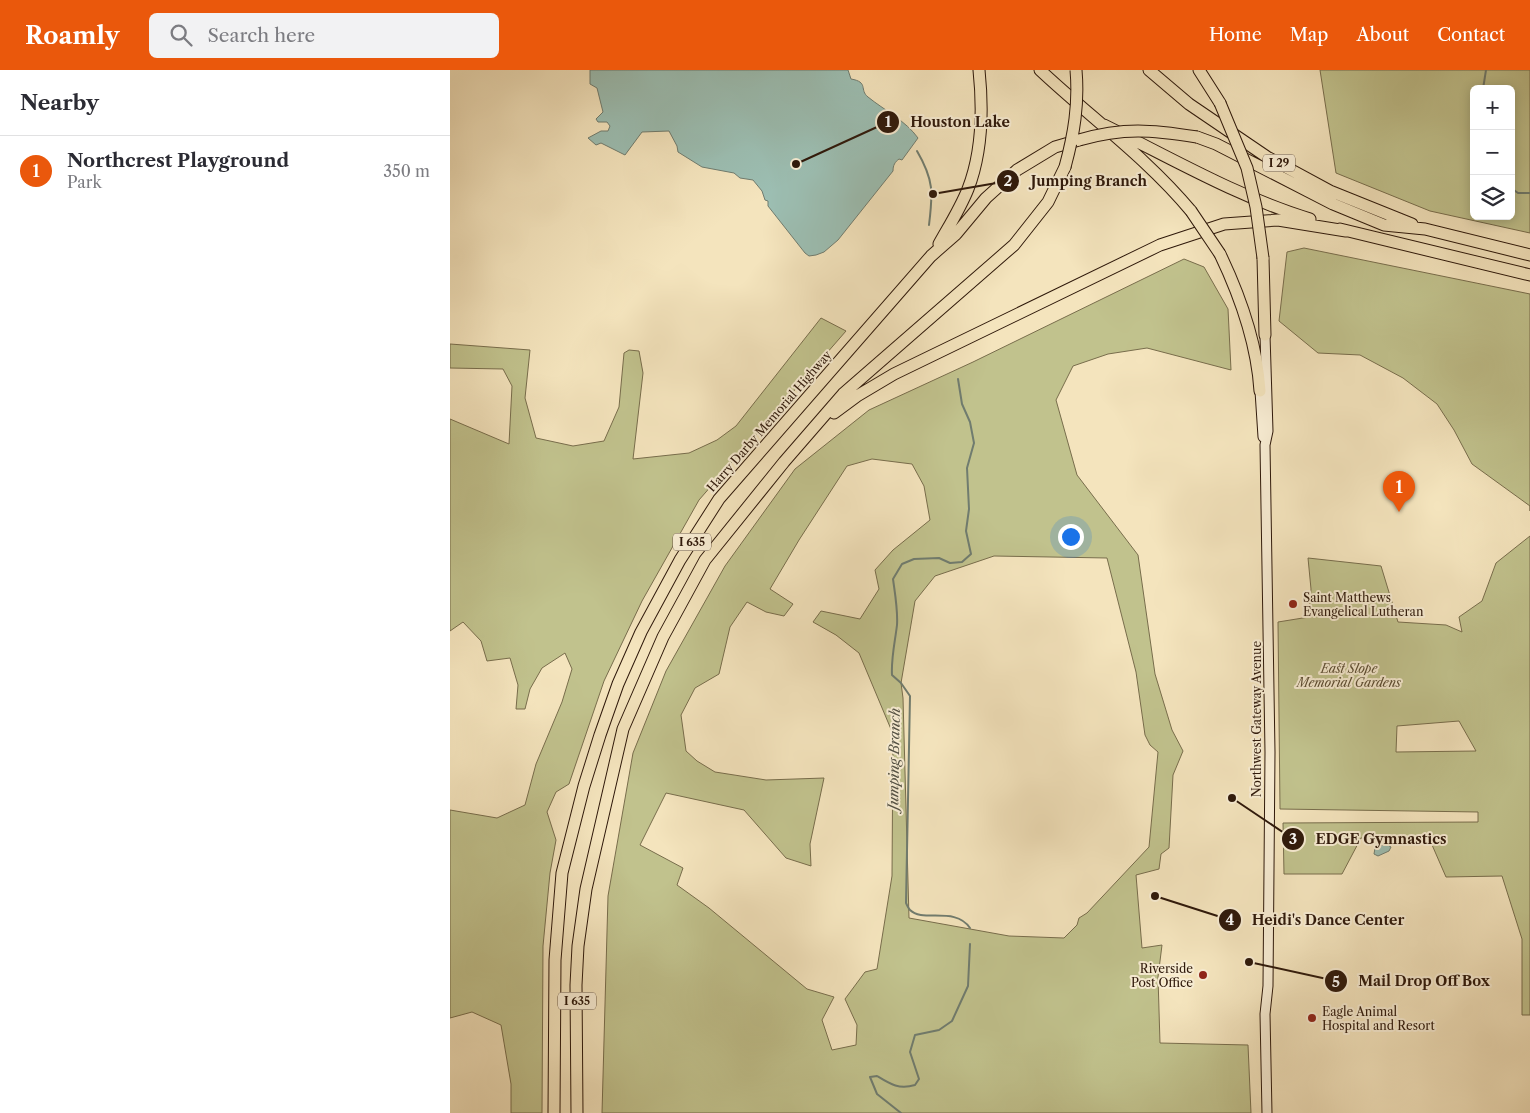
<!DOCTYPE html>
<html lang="en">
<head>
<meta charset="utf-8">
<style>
  :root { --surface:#fff; --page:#f2f2f3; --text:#2b2b33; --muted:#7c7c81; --line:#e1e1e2; --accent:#ea580c }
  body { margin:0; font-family:"Libre Caslon Text",serif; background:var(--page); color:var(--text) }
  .controls { position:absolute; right:15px; top:15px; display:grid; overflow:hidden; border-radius:8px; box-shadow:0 2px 12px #0003 }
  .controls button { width:45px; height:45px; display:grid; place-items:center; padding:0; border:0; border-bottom:1px solid var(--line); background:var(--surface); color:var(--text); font:25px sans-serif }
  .you { position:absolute; left:620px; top:466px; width:18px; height:18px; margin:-12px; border:4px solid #fff; border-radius:50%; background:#1a73e8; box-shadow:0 0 0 8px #1a73e833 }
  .badge { display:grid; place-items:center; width:32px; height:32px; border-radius:50%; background:var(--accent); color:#fff; font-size:16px; font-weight:700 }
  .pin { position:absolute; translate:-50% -41px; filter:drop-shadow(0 1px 2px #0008) }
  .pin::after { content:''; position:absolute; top:26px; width:18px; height:15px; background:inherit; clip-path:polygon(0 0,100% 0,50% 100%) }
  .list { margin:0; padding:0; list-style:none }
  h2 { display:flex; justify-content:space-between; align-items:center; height:65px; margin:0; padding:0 20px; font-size:21px }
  h2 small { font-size:16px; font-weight:400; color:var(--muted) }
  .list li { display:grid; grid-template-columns:32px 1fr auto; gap:15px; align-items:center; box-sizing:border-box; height:70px; padding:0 20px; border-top:1px solid var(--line) }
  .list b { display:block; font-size:19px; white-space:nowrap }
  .list p { margin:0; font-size:16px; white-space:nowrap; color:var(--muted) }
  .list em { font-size:16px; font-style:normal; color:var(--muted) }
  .icon { flex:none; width:28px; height:28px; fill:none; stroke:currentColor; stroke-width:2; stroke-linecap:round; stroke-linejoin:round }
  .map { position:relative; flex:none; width:1080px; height:1043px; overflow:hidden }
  header { display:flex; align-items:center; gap:30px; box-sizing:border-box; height:70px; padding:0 25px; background:var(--accent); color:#fff }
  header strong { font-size:24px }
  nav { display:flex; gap:28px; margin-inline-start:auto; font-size:18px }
  .search { width:350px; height:45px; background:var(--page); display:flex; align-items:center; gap:12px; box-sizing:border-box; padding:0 18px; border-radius:8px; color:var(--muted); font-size:19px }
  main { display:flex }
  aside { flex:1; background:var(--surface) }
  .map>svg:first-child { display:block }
  .green { fill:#c1c28d; stroke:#786d4c; fill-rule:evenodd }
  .water { fill:#9cbeb2; stroke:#707c6f }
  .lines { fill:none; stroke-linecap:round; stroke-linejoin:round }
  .stream { stroke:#707c6f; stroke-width:2 }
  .secondary-casing { stroke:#2e180a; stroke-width:11 }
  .highway-casing { stroke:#2e180a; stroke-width:13 }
  .secondary { stroke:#f8edd4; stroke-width:9 }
  .highway { stroke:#f4e4bd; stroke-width:11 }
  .highway-bridge-casing { stroke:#2e180a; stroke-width:13; stroke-linecap:butt }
  .highway-bridge { stroke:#f4e4bd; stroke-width:11 }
  .poi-dot { fill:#8f2418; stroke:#f8edd4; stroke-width:2 }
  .labels { text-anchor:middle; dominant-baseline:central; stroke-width:4; stroke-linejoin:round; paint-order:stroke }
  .shield { fill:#f8edd4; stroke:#6b5847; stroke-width:1 }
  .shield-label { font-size:11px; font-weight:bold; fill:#2e180a }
  .street-label { font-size:12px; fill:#2e180a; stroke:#f8edd4 }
  .poi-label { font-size:12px; fill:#2e180a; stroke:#f8edd4; text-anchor:start }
  .park-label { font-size:12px; font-style:italic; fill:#5a4b31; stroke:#f8edd4 }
  .water-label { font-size:14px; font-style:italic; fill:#545245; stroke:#f8edd4 }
  .leader { fill:none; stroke:#2e180a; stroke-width:2 }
  .callout-dot { fill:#2e180a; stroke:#f8edd4; stroke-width:2 }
  .mark-label { font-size:15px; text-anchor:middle; font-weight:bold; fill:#fff }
  .callout-label { font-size:14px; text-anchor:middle; font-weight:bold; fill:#2e180a; stroke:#f8edd4; stroke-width:4; stroke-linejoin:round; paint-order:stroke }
</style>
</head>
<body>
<header>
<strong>Roamly</strong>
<div class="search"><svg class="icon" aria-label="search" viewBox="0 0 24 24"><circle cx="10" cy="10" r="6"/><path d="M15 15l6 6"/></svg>Search here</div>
<nav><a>Home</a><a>Map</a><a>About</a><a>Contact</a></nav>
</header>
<main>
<aside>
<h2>Nearby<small></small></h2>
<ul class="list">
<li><span class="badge">1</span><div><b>Northcrest Playground</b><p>Park</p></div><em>350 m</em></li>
</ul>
</aside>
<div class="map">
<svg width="1080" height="1043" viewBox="0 0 1080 1043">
  <rect width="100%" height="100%" fill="#f4e4bd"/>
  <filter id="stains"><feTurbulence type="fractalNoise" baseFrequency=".004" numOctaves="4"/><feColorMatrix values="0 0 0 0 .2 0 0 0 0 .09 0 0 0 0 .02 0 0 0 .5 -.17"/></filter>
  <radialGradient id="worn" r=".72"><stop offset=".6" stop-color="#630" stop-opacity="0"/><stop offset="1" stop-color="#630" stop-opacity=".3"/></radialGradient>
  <path class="green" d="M 870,0 L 1080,0 L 1080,163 L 980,141 L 886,103 ZM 1024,19 L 1061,19 L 1061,146 L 1024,146 Z
    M 854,178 L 1080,224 L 1080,441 L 1080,436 L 1022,394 L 1004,360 L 987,334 L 953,308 L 910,285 L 868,283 L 829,251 L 837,182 Z
    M 734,189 L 754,197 L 778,239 L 781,300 L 697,278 L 658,284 L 623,296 L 606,330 L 627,405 L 688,485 L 705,604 L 722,660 L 733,681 L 723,705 L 719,778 L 711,784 L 709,799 L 686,805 L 692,878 L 712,875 L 708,907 L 710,973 L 798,975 L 801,1043 L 152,1043 L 158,826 L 183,683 L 216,601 L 275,496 L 345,399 L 419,340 L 523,292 ZM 422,389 L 462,394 L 474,416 L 480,450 L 443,480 L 425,500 L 429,519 L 410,549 L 371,541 L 363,552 L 386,565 L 409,583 L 443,664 L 442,806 L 427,899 L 415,902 L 395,929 L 407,955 L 406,975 L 382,980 L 372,950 L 384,927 L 357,919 L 259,838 L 227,815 L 233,798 L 190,775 L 216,723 L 294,740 L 336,788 L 361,796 L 360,774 L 374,708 L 316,710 L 265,702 L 247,691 L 236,681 L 231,645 L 245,618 L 269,604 L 280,557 L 297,532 L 316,542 L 334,546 L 343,534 L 320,519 L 349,470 L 397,396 ZM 544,486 L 657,488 L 686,602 L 695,665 L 700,675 L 708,682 L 699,777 L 637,843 L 629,848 L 627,855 L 614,868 L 559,866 L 459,848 L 453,628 L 451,613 L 465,531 L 485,506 Z
    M 371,248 L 396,261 L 249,430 L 192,531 L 154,611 L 119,714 L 106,722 L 97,742 L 106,770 L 100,803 L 93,876 L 92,1043 L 61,1043 L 61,1014 L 51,955 L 22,942 L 0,948 L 0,740 L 47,748 L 75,735 L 86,694 L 112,632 L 122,599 L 115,583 L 92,598 L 80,619 L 75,639 L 66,639 L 68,615 L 60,588 L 37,591 L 31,571 L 13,552 L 0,561 L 0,349 L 59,374 L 62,316 L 53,299 L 0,298 L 0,274 L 80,280 L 75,328 L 86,368 L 123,376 L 154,371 L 169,337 L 174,283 L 179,280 L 189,281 L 193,303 L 183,389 L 239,383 L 267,370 L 286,356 Z
    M 1080,466 L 1080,945 L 1072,945 L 1072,869 L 1052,806 L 996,807 L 979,768 L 911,768 L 892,804 L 834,804 L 833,753 L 1028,752 L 1028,742 L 830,739 L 828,552 L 859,547 L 861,519 L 858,488 L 931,496 L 948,552 L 996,555 L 1012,562 L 1009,547 L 1032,531 L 1046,493 ZM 1009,651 L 1026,681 L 946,682 L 947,656 Z"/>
  <path class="water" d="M 140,0 L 398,0 L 401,9 C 419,12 409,20 418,27 C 434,40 456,51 468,68 L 452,90 L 449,89 C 445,92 443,95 443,101 L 388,170 L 374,182 L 366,185 L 359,186 L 355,183 L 318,136 L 318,131 L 315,130 L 312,121 L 303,110 L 290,108 L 284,103 L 252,97 L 228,82 L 227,76 L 219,61 L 192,62 L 175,85 L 151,73 L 146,75 L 138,68 L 151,61 L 158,61 L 160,56 L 157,52 L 148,52 L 146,49 L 153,42 L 147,18 L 140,14 Z
    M 936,774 L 941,777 L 939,781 L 928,786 L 924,784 L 925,778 Z"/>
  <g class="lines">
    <path class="stream" d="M 1033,19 L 1036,0
      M 467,81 C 484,110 483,123 479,155
      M 1061,118 L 1068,123 L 1080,123
      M 508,309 L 512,334 L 520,352 L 524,373 L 517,398 L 519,439 L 516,461 L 521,484 L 512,492 L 500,493 L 489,488 L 464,489 L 452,494 L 443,509 C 445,524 448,540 447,555 C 445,572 441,588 442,605 L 451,613 L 460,626 L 456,833 C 457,835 458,838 460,840 C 473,853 505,836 520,858
      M 451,1043 L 427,1024 L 420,1007 L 427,1006 C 440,1014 449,1020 465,1015 L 469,1009 L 460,982 L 465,965 L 489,960 L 502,951 L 518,916 L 520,874"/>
    <g class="secondary-casing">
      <path id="secondary" d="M 815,265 L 818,361 L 815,375 L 820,682 L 818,916 L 815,944 L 817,1043
        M 810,321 L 813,367"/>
    </g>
    <g class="highway-casing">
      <path id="highway" d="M 590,0 C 640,47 697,88 741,141
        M 699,0 L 739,34 L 817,87 L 880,121 L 962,154
        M 749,0 L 770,33
        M 654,55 C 721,88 788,127 860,149
        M 747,67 L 766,74 L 883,134 L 934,155 L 975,159 L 1080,185
        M 890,159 L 1080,205
        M 489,174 C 499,156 510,139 518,119 C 532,83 533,38 529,0
        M 770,184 C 791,228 807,273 810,321
        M 813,188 L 815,265
        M 384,343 L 407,326 L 444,304 L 710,175 L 774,154 L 828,150 L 896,161
        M 104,1043 L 105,890 L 112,803 L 134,716 L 150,665 L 168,614 L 191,562 L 230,490 L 269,429 L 481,186 L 506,164 L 536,128 L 567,100 L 605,77 L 629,70
        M 127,1043 L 126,915 L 128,876 L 136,819 L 173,659 L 213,567 L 255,490 L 334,392 L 393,324 L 564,175 L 598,132 L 615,97"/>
    </g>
    <use href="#secondary" class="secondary"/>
    <use href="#highway" class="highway"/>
    <g class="highway-bridge-casing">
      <path id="highway-bridge" d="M 770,33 L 797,98 L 806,137 L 813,188
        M 629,70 C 674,57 702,60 747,67
        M 615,97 C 624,64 629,34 626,0
        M 741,141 L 770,184"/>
    </g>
    <use href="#highway-bridge" class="highway-bridge"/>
  </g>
  <g class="poi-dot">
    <circle cx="843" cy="534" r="5"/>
    <circle cx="753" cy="905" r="5"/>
    <circle cx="862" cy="948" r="5"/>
  </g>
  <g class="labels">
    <g class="shield">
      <rect x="813" y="84.5" width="32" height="17" rx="4"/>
      <rect x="223" y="463.5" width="38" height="17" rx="4"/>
      <rect x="108" y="922.5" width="38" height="17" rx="4"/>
    </g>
    <g class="shield-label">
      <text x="829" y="93">I 29</text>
      <text x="242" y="472">I 635</text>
      <text x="127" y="931">I 635</text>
    </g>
    <g class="street-label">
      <text transform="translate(319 351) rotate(-49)">Harry Darby Memorial Highway</text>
      <text transform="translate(806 649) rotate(-90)">Northwest Gateway Avenue</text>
    </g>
    <g class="poi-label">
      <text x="853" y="527">Saint Matthews<tspan x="853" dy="14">Evangelical Lutheran</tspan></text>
      <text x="743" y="898" text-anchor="end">Riverside<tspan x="743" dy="14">Post Office</tspan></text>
      <text x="872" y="941">Eagle Animal<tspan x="872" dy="14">Hospital and Resort</tspan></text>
    </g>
    <g class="park-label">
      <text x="899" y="598">East Slope<tspan x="899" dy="14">Memorial Gardens</tspan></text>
    </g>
    <g class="water-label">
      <text transform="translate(444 689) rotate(-89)">Jumping Branch</text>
    </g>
  </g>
  <path class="leader" d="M346 94L438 52M483 124L558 111M782 728L843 769M705 826L780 850M799 892L886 911"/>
  <g class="callout-dot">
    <circle cx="346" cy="94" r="5"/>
    <circle cx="483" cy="124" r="5"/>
    <circle cx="782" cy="728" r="5"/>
    <circle cx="705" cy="826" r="5"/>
    <circle cx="799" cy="892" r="5"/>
    <circle cx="438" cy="52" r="12"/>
    <circle cx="558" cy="111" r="12"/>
    <circle cx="843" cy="769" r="12"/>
    <circle cx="780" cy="850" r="12"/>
    <circle cx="886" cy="911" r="12"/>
  </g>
  <g class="mark-label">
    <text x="438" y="57">1</text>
    <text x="558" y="116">2</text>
    <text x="843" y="774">3</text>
    <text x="780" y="855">4</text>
    <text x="886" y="917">5</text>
  </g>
  <g class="callout-label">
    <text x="510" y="57">Houston Lake</text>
    <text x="639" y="116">Jumping Branch</text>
    <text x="931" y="774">EDGE Gymnastics</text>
    <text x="878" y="855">Heidi's Dance Center</text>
    <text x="974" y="916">Mail Drop Off Box</text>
  </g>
  <rect width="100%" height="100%" filter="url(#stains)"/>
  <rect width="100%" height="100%" fill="url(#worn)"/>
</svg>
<div class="controls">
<button>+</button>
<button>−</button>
<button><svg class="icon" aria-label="layers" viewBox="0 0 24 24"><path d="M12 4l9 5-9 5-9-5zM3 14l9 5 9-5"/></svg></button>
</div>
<div class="you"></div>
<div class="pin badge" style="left:949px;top:442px">1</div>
</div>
</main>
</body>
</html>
